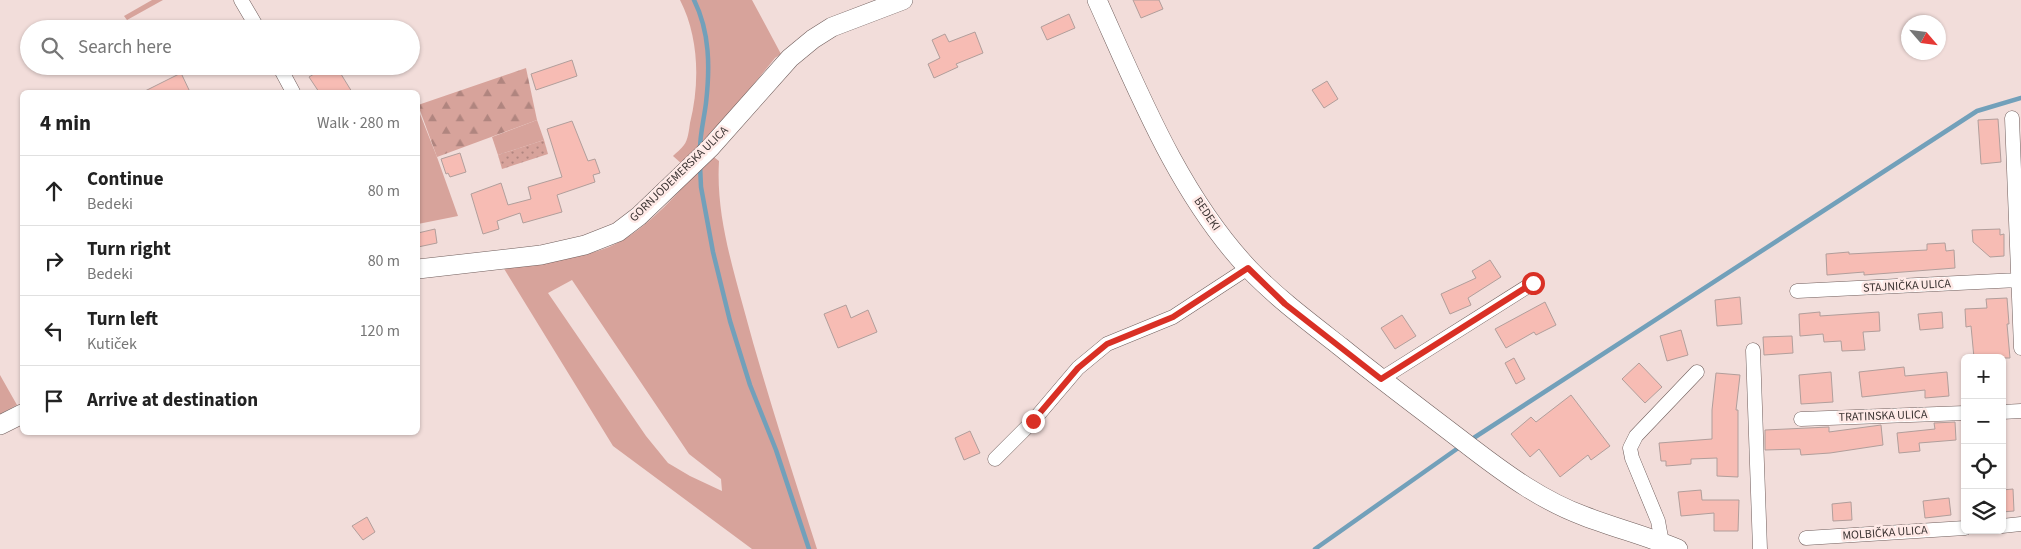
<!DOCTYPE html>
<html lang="en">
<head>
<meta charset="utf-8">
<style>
  :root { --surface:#fff; --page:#f2f2f2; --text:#222; --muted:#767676; --line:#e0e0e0 }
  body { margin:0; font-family:"Source Sans 3",sans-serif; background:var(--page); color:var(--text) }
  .controls { position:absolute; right:15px; bottom:15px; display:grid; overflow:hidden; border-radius:8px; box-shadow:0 1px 4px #0004 }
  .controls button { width:45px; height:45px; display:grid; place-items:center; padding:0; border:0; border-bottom:1px solid var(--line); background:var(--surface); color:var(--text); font:25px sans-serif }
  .compass { position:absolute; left:1901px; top:15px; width:45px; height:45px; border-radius:50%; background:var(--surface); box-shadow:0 1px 4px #0004; rotate:118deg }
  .stop { position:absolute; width:15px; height:15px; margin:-11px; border:4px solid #d93025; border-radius:50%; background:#fff }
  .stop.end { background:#d93025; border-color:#fff; box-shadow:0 1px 5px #0008 }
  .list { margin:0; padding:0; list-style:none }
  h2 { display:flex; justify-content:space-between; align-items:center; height:65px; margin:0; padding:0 20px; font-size:21px }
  h2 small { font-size:16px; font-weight:400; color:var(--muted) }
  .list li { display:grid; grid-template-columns:32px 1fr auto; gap:15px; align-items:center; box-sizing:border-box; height:70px; padding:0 20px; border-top:1px solid var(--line) }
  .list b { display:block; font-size:19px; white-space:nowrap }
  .list p { margin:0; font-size:16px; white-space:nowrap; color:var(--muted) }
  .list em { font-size:16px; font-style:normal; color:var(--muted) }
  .icon { flex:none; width:28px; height:28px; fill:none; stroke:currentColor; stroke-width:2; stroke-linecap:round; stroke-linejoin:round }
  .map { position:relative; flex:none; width:2021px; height:549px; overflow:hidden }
  .search { position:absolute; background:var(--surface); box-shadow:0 1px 4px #0004; left:20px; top:20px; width:400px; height:55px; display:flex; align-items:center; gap:12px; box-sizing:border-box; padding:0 18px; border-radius:28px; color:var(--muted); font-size:19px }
  .panel { position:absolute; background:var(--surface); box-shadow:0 1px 4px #0004; left:20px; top:90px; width:400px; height:345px; border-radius:8px }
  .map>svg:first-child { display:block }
  .grass { fill:#d7a39b; fill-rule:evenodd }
  .forest { fill:url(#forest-firs) }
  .park { fill:url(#park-dots) }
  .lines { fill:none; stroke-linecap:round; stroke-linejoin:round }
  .stream { stroke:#72a0ba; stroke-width:4.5 }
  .building { fill:#f7bcb4; stroke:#b19e9b }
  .street-casing { stroke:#705e5c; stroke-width:15 }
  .secondary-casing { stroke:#705e5c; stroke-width:20 }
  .street { stroke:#fff; stroke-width:14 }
  .secondary { stroke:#fff; stroke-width:19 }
  .route { stroke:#d93025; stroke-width:6 }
  .labels { text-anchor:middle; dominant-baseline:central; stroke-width:5; stroke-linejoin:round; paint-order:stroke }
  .street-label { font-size:12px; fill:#3b3332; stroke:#ffeae7 }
</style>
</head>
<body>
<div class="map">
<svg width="2021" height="549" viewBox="0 0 2021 549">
  <defs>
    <pattern id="forest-firs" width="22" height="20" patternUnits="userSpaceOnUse" patternTransform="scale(1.25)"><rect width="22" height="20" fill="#d7a39b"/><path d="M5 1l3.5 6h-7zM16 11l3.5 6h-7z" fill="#b0857f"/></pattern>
    <pattern id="park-dots" width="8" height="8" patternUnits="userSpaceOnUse" patternTransform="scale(1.25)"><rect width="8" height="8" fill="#d7a39b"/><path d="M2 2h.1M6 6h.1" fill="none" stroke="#b0857f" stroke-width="1.8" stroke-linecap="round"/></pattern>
  </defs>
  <rect width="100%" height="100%" fill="#f2ddda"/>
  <path class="grass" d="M 152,0 L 163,0 L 127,20 L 124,16 Z
    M 680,0 L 752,0 L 781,54 L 775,58 L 707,142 L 682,164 L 673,156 C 676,153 681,149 684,145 C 688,140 689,130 690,123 C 700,83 699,37 680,0 Z
    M 418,109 L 437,157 L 458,216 L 418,224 Z
    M 537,120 L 544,140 L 498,155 L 492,137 Z
    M 711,155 L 719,161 C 716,211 730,258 743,306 C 765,388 791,468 817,549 L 752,549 L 613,446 L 503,267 C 537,261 576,260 609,247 C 649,230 683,187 711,155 ZM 572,280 L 689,454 L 721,479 L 722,491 L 690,476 L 668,463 L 646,436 L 548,293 Z
    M 0,375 L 17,405 L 0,414 Z"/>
  <path class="forest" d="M 526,68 L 537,120 L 437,157 L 418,105 Z"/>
  <path class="park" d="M 544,140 L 548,154 L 502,169 L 498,155 Z"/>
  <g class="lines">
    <path class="stream" d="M 694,0 C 710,32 710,68 706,103 C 704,119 700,134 700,149
      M 700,165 L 701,187 L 713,252 L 730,321 L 750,385 L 776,450 L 809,549
      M 1469,441 L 1977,111 L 2021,98
      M 1315,549 L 1461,446"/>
  </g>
  <path class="building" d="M 1133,0 L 1159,0 L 1163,9 L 1141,18 Z
    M 1069,14 L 1075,28 L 1047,40 L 1041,27 Z
    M 975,32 L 983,53 L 956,64 L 958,67 L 934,78 L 928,64 L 940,58 L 932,40 L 945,34 L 949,42 Z
    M 572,60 L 577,76 L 536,90 L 531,74 Z
    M 327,66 L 336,66 L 352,92 L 319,92 L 309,77 Z
    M 181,73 L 190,92 L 143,92 Z
    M 1327,81 L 1338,99 L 1324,108 L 1312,90 Z
    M 1998,119 L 2001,162 L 1981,164 L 1978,120 Z
    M 572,121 L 588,161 L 595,159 L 600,173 L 593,175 L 595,182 L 557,195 L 562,212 L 523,223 L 520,213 L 497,221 L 499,229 L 483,234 L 471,194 L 501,183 L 508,205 L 531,199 L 528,187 L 562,177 L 547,129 Z
    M 460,153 L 466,172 L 450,177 L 448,173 L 446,174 L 441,159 Z
    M 435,229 L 437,243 L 418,247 L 418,233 Z
    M 2000,229 L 2000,235 L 2004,234 L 2004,256 L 1990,257 L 1973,242 L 1972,230 Z
    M 1945,243 L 1946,251 L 1954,250 L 1955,268 L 1864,275 L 1864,272 L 1827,275 L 1826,254 L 1849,252 L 1849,254 L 1927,250 L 1927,244 Z
    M 1490,260 L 1501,277 L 1468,298 L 1471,305 L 1450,314 L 1441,294 L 1476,278 L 1472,271 Z
    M 1740,297 L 1742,324 L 1717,326 L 1715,300 Z
    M 2007,298 L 2009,324 L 2007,324 L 2010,358 L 1974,358 L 1971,326 L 1966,327 L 1965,309 L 1987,308 L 1986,299 Z
    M 1545,302 L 1556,325 L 1536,335 L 1534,332 L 1506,348 L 1495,329 Z
    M 846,305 L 851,318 L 868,310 L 877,332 L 838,348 L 824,314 Z
    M 1820,312 L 1820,316 L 1879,312 L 1880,331 L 1863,332 L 1865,350 L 1842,351 L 1841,341 L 1824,342 L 1823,334 L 1800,336 L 1799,314 Z
    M 1942,312 L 1943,328 L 1920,330 L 1918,314 Z
    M 1402,315 L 1416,336 L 1395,349 L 1381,328 Z
    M 1681,330 L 1688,355 L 1667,361 L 1660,336 Z
    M 1792,336 L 1793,353 L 1764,355 L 1763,337 Z
    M 1514,358 L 1525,379 L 1516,384 L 1505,363 Z
    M 1639,363 L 1662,387 L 1645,403 L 1622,379 Z
    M 1904,367 L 1905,376 L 1947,372 L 1949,396 L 1925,398 L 1925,390 L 1862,397 L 1859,372 Z
    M 1831,372 L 1833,402 L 1801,404 L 1799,375 Z
    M 1716,373 L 1740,375 L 1736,410 L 1738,410 L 1738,477 L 1717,476 L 1717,458 L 1691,459 L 1691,464 L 1666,466 L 1666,461 L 1661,461 L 1659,443 L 1712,439 L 1712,410 Z
    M 1571,395 L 1610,446 L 1591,460 L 1588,455 L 1560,477 L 1539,449 L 1530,457 L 1511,434 L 1531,417 L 1536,422 Z
    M 1955,422 L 1956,440 L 1919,443 L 1920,451 L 1899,453 L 1897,433 L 1935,429 L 1934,423 Z
    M 1881,425 L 1883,445 L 1830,453 L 1801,455 L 1800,449 L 1765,450 L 1765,430 L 1829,427 L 1829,432 Z
    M 970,431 L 980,453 L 964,460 L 955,438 Z
    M 2013,489 L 2014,511 L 2002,512 L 2002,490 Z
    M 1701,490 L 1702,500 L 1739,500 L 1738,531 L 1714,531 L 1714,513 L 1681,516 L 1678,492 Z
    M 1949,498 L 1951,515 L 1925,518 L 1923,501 Z
    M 1851,502 L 1852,520 L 1833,521 L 1832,504 Z
    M 367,517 L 375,532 L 363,540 L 352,526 Z"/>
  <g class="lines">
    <g class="street-casing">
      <path id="street" d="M 241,0 L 258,29
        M 279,66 L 293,92
        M 2012,118 L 2021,348
        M 1797,291 L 2018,280
        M 1753,350 L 1760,549
        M 1381,379 L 1533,283
        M 2002,412 L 2021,411
        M 1801,419 L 1965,413
        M 995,459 L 1033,421 L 1078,368 L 1107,344 L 1173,317 L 1248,268
        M 2002,526 L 2021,524
        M 1806,538 L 1965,528
        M 1662,543 L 1658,521 L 1632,458 L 1630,448 L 1636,436 L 1697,372"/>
    </g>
    <g class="secondary-casing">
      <path id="secondary" d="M 1097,0 C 1138,91 1179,195 1249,269 C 1277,298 1309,322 1341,347 C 1384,382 1429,415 1473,449 C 1507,475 1543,501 1584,516 C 1615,528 1647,536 1678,549
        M 418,269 L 541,255 L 585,245 L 618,232 L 639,216 L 710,148 L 790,58 L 813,39 L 832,27 L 903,0
        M 0,425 L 22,414"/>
    </g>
    <use href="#street" class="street"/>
    <use href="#secondary" class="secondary"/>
  </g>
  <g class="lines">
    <path class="route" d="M 1033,421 L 1078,368 L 1107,344 L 1173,317 L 1248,268 L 1285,304 L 1381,379 L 1533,283"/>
  </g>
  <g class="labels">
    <g class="street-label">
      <text transform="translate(679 174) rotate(-44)">GORNJODEMERSKA ULICA</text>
      <text transform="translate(1207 214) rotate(56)">BEDEKI</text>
      <text transform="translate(1907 286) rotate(-3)">STAJNIČKA ULICA</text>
      <text transform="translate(1883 416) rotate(-2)">TRATINSKA ULICA</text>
      <text transform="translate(1885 533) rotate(-4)">MOLBIČKA ULICA</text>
    </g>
  </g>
</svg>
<div class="controls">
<button>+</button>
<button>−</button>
<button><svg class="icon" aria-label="locate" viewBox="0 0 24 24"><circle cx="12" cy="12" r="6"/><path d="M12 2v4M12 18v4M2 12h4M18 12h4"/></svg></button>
<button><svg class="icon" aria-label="layers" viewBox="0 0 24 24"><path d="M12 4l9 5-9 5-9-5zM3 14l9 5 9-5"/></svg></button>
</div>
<svg class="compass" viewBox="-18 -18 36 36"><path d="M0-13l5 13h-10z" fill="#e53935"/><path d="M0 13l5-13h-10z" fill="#767676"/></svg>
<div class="stop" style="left:1533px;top:283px"></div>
<div class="stop end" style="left:1033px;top:421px"></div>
<div class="search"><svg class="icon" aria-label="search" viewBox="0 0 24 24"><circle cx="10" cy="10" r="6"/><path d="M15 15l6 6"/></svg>Search here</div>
<section class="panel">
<h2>4 min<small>Walk · 280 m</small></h2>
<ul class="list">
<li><svg class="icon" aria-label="ahead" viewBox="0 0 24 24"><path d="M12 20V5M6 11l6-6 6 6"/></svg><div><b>Continue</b><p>Bedeki</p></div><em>80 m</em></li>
<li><svg class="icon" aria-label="right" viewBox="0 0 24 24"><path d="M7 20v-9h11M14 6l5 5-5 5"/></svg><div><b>Turn right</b><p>Bedeki</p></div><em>80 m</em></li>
<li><svg class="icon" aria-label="left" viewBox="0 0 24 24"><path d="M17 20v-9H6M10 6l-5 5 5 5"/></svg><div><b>Turn left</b><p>Kutiček</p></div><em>120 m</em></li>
<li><svg class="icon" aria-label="arrive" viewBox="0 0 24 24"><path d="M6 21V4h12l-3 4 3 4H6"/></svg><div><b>Arrive at destination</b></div></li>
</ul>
</section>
</div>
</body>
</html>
